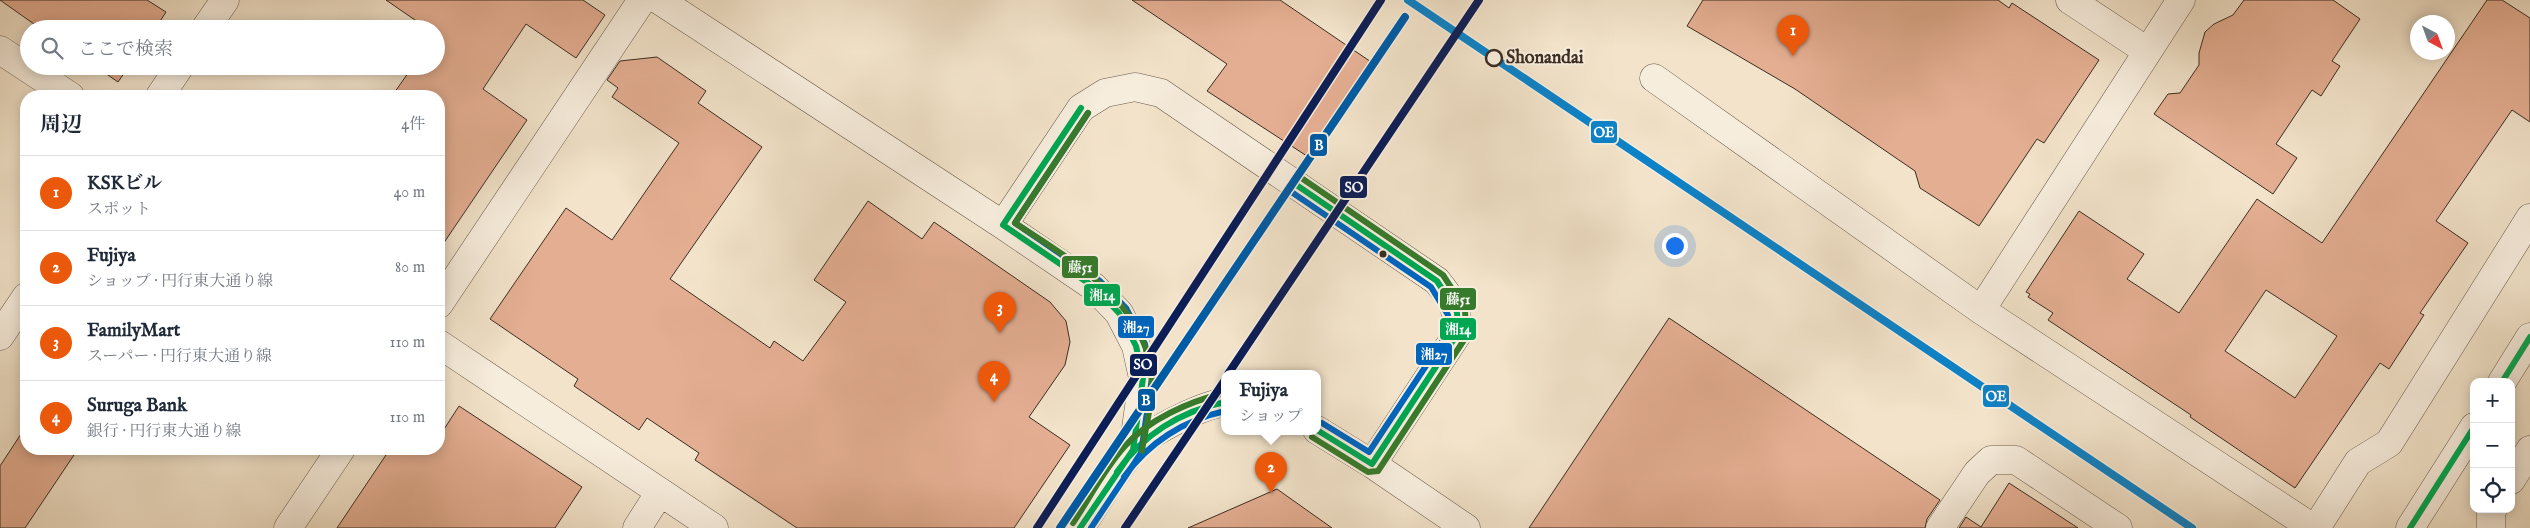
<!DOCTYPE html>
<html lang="ja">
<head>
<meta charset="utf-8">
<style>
  :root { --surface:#fff; --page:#f2f2f3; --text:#1f2937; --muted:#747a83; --line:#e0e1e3; --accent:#ea580c }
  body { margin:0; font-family:"IM FELL English","Noto Serif JP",serif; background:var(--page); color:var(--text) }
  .controls { position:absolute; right:15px; bottom:15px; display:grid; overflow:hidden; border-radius:10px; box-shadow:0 2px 12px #0003 }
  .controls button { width:45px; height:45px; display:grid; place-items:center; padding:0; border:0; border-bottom:1px solid var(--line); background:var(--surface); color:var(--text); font:25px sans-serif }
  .compass { position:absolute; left:2410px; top:15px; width:45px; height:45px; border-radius:50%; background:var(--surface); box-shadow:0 2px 12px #0003; rotate:139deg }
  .you { position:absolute; left:1674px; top:245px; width:18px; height:18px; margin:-12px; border:4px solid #fff; border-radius:50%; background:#1a73e8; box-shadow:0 0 0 8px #1a73e833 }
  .badge { display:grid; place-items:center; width:32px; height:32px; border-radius:50%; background:var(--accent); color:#fff; font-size:16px; font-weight:700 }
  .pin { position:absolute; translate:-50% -41px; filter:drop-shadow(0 1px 2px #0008) }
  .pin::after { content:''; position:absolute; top:26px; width:18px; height:15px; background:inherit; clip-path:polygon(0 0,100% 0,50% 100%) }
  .popup { position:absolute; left:1221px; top:370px; width:100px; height:65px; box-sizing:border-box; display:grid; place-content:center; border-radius:10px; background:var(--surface); filter:drop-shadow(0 1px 4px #0005); font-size:16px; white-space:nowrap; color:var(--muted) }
  .popup b { font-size:19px; color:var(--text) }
  .popup::after { content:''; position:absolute; left:50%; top:100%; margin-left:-10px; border:10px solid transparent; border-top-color:var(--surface) }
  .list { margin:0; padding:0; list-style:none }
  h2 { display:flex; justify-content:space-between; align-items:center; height:65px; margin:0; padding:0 20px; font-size:21px }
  h2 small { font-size:16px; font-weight:400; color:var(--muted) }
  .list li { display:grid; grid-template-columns:32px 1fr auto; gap:15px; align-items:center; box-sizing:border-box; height:75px; padding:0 20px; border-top:1px solid var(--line) }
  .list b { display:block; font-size:19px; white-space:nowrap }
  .list p { margin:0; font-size:16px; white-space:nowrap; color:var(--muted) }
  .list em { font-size:16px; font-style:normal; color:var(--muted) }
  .icon { flex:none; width:28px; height:28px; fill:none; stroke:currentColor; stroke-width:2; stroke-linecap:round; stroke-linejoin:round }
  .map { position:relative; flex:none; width:2530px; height:528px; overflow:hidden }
  .search { position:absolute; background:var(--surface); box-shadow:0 2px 12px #0003; left:20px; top:20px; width:425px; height:55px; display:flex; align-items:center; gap:12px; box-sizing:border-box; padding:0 18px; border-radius:28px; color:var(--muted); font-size:19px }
  .panel { position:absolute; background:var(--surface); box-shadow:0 2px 12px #0003; left:20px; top:90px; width:425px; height:365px; border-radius:20px }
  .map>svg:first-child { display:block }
  .building { fill:#e4ae92; stroke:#3b2d22; fill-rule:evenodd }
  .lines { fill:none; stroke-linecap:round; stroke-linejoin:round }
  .minor-casing { stroke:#695a4c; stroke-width:29 }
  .minor { stroke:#f7eddd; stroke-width:28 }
  .bus-1-casing { stroke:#f7eddd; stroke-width:10 }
  .bus-2-casing { stroke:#f7eddd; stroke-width:10 }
  .bus-3-casing { stroke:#f7eddd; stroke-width:10 }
  .bus-1 { stroke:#00a651; stroke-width:6 }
  .bus-2 { stroke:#0065bd; stroke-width:6 }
  .bus-3 { stroke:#387a2b; stroke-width:6 }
  .rail-1-casing { stroke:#f7eddd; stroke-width:11 }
  .rail-2-casing { stroke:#f7eddd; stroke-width:11 }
  .rail-1 { stroke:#0d82c7; stroke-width:8 }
  .rail-2 { stroke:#0c1e56; stroke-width:8 }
  .metro-1-casing { stroke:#f7eddd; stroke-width:11 }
  .metro-1 { stroke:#005ba5; stroke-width:8 }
  .stop-dot { fill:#f7eddd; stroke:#3b2d22; stroke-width:2.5 }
  .bus-dot { fill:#3b2d22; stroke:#f7eddd; stroke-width:2 }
  .labels { text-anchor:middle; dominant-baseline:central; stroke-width:4; stroke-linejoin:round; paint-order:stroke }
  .stop-label { font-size:18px; font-weight:bold; fill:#3b2d22; stroke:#f7eddd; text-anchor:start }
  .line-badge { stroke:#f7eddd; stroke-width:2 }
  .badge-label { font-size:14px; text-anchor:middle; font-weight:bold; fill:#fff }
</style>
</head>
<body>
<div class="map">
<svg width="2530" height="528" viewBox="0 0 2530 528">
  <rect width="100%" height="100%" fill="#f2e3ca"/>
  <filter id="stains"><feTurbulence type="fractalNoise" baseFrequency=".004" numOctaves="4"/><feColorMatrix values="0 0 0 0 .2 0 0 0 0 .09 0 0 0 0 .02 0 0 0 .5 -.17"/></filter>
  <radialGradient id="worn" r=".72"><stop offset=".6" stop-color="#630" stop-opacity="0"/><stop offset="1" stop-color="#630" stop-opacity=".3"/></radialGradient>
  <path class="building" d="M 0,0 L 147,0 L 166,12 L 155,29 L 41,29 Z
    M 386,0 L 583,0 L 605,15 L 576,58 L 526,24 L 483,89 L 527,120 L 439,250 L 439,96 L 392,96 L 413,66 L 436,66 L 436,29 L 428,29 Z
    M 1132,0 L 1280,0 L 1377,66 L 1313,160 L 1207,91 L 1227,64 Z
    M 1703,0 L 1998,0 L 2009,8 L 2012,3 L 2099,60 L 2044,143 L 2037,139 L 1979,226 L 1920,188 L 1915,171 L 1795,89 L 1687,26 Z
    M 2244,0 L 2333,0 L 2360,19 L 2332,61 L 2340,66 L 2321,96 L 2312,90 L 2276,144 L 2297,158 L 2273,194 L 2154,114 L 2168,94 L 2180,93 L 2199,65 L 2199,53 L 2205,32 L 2214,24 L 2233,15 Z
    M 2487,0 L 2502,0 L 2530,18 L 2530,122 L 2512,110 L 2436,221 L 2468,243 L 2420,313 L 2424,315 L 2389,369 L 2380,363 L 2295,488 L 2190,417 L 2191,415 L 2048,320 L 2053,313 L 2028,297 L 2030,294 L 2026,292 L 2079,211 L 2144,254 L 2127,279 L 2179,313 L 2257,199 L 2322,243 ZM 2266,290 L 2337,336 L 2295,398 L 2225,351 Z
    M 657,57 L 706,91 L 698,103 L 762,147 L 670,279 L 770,348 L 774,341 L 803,361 L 846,302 L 814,280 L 868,201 L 922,239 L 934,222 L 1050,302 L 1066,321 L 1070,342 L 1065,365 L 1029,417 L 1070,445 L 1014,528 L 797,528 L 695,460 L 699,453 L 647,418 L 639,430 L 574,386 L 578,379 L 490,319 L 566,208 L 612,240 L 679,143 L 612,97 L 618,88 L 607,80 L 620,61 Z
    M 95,66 L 129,66 L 118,82 Z
    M 1669,318 L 1940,500 L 1927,519 L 1925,528 L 1529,528 Z
    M 459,406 L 582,487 L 555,528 L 337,528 L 390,449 L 439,449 L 439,437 Z
    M 21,434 L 26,437 L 26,449 L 78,449 L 25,528 L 0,528 L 0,466 Z
    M 2009,483 L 2046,507 L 2078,528 L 1959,528 L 1966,517 L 1981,527 Z
    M 1277,489 L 1332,528 L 1188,528 Z"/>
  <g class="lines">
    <g class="minor-casing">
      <path id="minor" d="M 659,0 L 1003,225 L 1094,287 L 1119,313 L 1136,346 L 1143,378 L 1133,450
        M 2070,0 L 2147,51
        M 205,29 L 225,0
        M 0,50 L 70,96
        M 1654,78 L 1981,310 L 2313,528
        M 160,96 L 180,66
        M 1003,225 L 1081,108 L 1105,93 L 1135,87 L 1161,93 L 1437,281 C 1453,301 1457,307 1458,333 L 1372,464
        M 439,304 L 642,0
        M 1981,310 L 2181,0
        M 0,336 L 26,297
        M 439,344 L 714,528
        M 2502,382 L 2530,337
        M 1317,430 L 1372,464 L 1466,528
        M 2511,480 L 2530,450
        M 288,528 L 341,449
        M 637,528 L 660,492
        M 1080,528 C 1097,503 1113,475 1131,452 C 1147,432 1200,406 1225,402
        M 1940,528 L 1977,473 L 1991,460 L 2016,460 L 2118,528
        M 2316,528 L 2358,462 L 2389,443 L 2530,218
        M 2410,528 L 2474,427
        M 2491,528 L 2491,513 L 2493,509"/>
    </g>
    <use href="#minor" class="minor"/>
    <g class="bus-1-casing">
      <path id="bus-1" d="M 1295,184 L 1437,281 L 1457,312 L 1458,333 L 1372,464 L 1317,430
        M 2502,382 L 2530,337
        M 1117,472 C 1142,435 1181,411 1225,402
        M 1080,528 L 1133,450 L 1143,378 L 1136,346 L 1119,313 L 1094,287 L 1003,225 L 1081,108
        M 2410,528 L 2474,427"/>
    </g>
    <g class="bus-2-casing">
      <path id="bus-2" d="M 1088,113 L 1015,223 L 1100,281 L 1126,308 L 1145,344 L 1152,378 L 1141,453 L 1091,528
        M 1290,191 L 1431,287 L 1448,315 L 1449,331 L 1369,452 L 1322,423
        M 1124,477 C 1148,443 1184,420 1225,411"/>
    </g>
    <g class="bus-3-casing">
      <path id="bus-3" d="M 1088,113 L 1015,223 C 1073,261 1151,305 1152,384 C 1152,406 1145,429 1142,451
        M 1300,177 L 1443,275 L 1465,309 L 1466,337 L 1378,471 L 1368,472 L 1312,437
        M 1073,523 C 1090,498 1104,469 1125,446 C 1149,419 1189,402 1223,393"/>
    </g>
    <use href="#bus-1" class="bus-1"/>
    <use href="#bus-2" class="bus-2"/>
    <use href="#bus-3" class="bus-3"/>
    <g class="rail-1-casing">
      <path id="rail-1" d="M 1408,0 L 2192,528"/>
    </g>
    <g class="rail-2-casing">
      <path id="rail-2" d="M 1228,374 L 1479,0
        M 1037,528 L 1381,0
        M 1125,528 L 1225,380"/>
    </g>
    <use href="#rail-1" class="rail-1"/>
    <use href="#rail-2" class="rail-2"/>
    <g class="metro-1-casing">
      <path id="metro-1" d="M 1060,528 L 1405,17"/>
    </g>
    <use href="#metro-1" class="metro-1"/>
  </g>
  <circle class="stop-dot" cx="1494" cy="58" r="8"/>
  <circle class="bus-dot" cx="1383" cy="254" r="4.5"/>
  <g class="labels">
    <g class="stop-label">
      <text x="1506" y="58">Shonandai</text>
    </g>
  </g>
  <g class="line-badge">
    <rect x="1590" y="120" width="28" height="24" rx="5" fill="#0d82c7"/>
    <rect x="1309" y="133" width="19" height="24" rx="5" fill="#005ba5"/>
    <rect x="1339" y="175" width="29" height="24" rx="5" fill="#0c1e56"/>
    <rect x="1061" y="255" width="38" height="24" rx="5" fill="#387a2b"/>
    <rect x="1083" y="283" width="38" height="24" rx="5" fill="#00a651"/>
    <rect x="1439" y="287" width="38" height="24" rx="5" fill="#387a2b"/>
    <rect x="1117" y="315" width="38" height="24" rx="5" fill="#0065bd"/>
    <rect x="1439" y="317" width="38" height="24" rx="5" fill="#00a651"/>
    <rect x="1415" y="342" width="38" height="24" rx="5" fill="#0065bd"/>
    <rect x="1129" y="353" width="29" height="24" rx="5" fill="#0c1e56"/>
    <rect x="1982" y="384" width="28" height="24" rx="5" fill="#0d82c7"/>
    <rect x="1137" y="388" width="19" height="24" rx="5" fill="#005ba5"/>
  </g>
  <g class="badge-label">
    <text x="1604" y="137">OE</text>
    <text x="1319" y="150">B</text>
    <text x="1354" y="192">SO</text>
    <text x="1080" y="272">藤51</text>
    <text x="1102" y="300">湘14</text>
    <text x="1458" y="304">藤51</text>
    <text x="1136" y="332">湘27</text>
    <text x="1458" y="334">湘14</text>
    <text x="1434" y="359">湘27</text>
    <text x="1143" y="369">SO</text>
    <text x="1996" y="401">OE</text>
    <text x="1146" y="405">B</text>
  </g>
  <rect width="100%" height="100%" filter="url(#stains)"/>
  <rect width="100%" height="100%" fill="url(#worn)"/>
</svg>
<div class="controls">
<button>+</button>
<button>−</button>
<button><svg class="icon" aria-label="locate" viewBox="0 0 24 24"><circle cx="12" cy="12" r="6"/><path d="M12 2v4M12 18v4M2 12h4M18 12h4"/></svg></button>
</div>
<svg class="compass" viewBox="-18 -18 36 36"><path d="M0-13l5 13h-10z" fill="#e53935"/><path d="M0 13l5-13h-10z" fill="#747a83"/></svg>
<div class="you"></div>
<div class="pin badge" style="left:1793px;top:56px">1</div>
<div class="pin badge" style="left:1271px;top:493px">2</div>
<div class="popup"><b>Fujiya</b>ショップ</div>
<div class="pin badge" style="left:1000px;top:333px">3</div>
<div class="pin badge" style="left:994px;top:402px">4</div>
<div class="search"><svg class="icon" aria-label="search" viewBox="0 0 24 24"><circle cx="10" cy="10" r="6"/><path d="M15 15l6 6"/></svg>ここで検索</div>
<section class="panel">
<h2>周辺<small>4件</small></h2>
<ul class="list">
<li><span class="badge">1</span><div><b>KSKビル</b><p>スポット</p></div><em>40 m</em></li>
<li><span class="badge">2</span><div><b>Fujiya</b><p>ショップ · 円行東大通り線</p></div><em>80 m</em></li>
<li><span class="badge">3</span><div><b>FamilyMart</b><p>スーパー · 円行東大通り線</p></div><em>110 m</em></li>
<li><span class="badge">4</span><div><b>Suruga Bank</b><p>銀行 · 円行東大通り線</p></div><em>110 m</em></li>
</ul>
</section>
</div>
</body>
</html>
